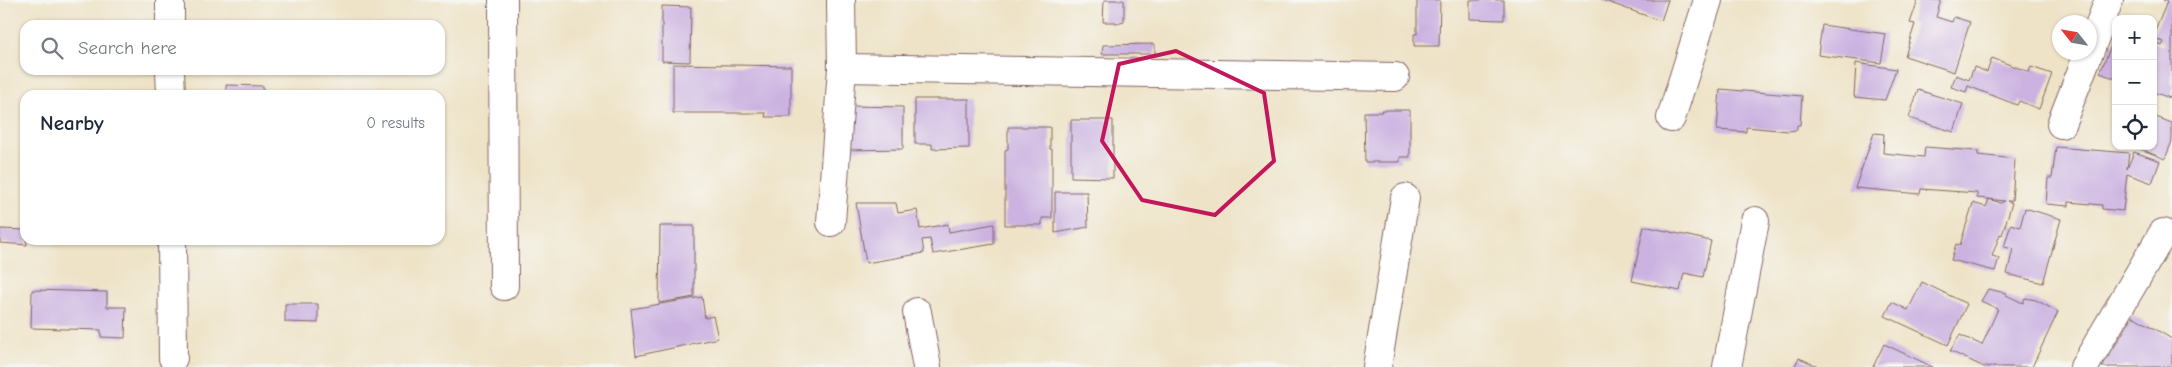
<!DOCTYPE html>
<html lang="en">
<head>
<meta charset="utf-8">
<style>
  :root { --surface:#fff; --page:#f6f6f7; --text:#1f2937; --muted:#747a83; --line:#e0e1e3 }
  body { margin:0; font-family:"Comic Neue",sans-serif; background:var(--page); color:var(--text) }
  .controls { position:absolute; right:15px; top:15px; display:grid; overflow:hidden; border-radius:10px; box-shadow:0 1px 4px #0004 }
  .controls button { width:45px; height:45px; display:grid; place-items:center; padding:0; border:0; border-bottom:1px solid var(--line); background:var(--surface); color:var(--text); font:25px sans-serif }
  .compass { position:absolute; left:2052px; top:15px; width:45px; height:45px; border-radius:50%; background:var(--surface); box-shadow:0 1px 4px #0004; rotate:301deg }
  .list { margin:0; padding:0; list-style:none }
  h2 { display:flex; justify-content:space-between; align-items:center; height:65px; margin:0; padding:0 20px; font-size:21px }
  h2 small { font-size:16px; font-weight:400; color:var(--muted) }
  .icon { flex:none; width:28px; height:28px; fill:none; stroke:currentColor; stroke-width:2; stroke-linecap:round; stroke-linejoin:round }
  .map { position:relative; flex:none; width:2172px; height:367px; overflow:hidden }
  .search { position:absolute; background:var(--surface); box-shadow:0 1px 4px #0004; left:20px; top:20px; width:425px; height:55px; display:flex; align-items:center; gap:12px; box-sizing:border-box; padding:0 18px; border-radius:15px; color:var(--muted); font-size:19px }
  .panel { position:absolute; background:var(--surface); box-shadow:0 1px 4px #0004; left:20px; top:90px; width:425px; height:155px; border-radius:15px }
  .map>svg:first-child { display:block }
  .building { fill:#cbb2e1 }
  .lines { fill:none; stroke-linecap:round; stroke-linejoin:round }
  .minor-casing { stroke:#836462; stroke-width:30 }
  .minor { stroke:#fff; stroke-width:28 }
  .marked { fill:none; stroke:#c2185b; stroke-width:4; stroke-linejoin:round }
</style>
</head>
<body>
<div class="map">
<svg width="2172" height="367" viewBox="0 0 2172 367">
  <rect width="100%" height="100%" fill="#f6f6f2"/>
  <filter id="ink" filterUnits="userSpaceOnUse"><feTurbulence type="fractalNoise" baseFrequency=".02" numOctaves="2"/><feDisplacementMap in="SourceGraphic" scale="10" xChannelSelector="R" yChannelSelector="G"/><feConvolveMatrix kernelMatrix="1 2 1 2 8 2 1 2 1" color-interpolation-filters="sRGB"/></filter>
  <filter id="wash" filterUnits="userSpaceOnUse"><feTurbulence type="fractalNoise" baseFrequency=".0096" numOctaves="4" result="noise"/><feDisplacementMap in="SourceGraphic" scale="20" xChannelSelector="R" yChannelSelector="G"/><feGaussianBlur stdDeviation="1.12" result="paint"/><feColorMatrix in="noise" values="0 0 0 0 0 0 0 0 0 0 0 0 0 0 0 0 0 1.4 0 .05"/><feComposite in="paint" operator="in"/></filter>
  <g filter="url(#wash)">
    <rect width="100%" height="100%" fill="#eee3c7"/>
    <g id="blocks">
      <path class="building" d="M 1104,0 L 1124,0 L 1124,22 L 1116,24 L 1116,22 L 1103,22 Z
        M 1417,0 L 1440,0 L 1439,46 L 1414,46 L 1414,34 L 1417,34 Z
        M 1470,0 L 1504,0 L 1504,20 L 1470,19 Z
        M 1602,0 L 1668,0 L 1661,21 Z
        M 1918,0 L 1941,0 L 1936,17 L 1952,22 L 1954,17 L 1970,22 L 1954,72 L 1905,56 L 1915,24 L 1910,23 Z
        M 2163,0 L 2172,0 L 2172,92 L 2170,98 L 2153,92 L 2153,42 L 2162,46 L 2164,42 L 2153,39 L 2153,36 L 2167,2 Z
        M 662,6 L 691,7 L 690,62 L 662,61 Z
        M 1822,25 L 1886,34 L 1881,63 L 1818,55 Z
        M 2112,43 L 2116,45 L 2116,79 L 2100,73 Z
        M 1155,44 L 1155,54 L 1102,54 L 1103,45 Z
        M 1992,58 L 2029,72 L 2031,67 L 2052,74 L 2039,109 L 2019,101 L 2017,105 L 1968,86 L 1966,92 L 1951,87 L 1956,75 L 1969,80 L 1974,67 L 1987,72 Z
        M 1856,63 L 1896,69 L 1885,100 L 1854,97 Z
        M 673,64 L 791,66 L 791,117 L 765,117 L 766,113 L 673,113 Z
        M 226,85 L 263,86 L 263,95 L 226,95 Z
        M 1720,89 L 1802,96 L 1800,125 L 1797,125 L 1797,130 L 1788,131 L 1746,127 L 1746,132 L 1717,130 Z
        M 1918,90 L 1963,104 L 1954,132 L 1909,118 Z
        M 915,99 L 969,99 L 969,148 L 932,149 L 932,144 L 915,144 Z
        M 850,106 L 903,107 L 903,149 L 846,150 Z
        M 1381,110 L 1410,110 L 1410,157 L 1400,157 L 1400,162 L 1365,162 L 1364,112 L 1382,112 Z
        M 2153,116 L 2172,123 L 2172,141 L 2165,159 L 2133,146 L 2153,146 Z
        M 1071,120 L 1113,120 L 1113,178 L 1071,177 Z
        M 1008,127 L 1050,127 L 1050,149 L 1052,149 L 1052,218 L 1042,218 L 1042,225 L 1005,225 L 1005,150 L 1008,149 Z
        M 1874,133 L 1884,134 L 1883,153 L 1924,157 L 1925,147 L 1978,151 L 1978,155 L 2015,159 L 2012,201 L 2007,201 L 2012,203 L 2002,235 L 2000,234 L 1992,256 L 1999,258 L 1995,271 L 1951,260 L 1956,244 L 1960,245 L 1973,203 L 1986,207 L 1989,199 L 2001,203 L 2005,201 L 1987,199 L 1977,198 L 1977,193 L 1921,189 L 1920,194 L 1855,188 Z
        M 2056,147 L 2129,153 L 2127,169 L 2134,152 L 2160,161 L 2152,183 L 2127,174 L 2123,211 L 2102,209 L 2102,205 L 2069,202 L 2069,206 L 2046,204 L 2048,178 L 2052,178 Z
        M 1055,192 L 1087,192 L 1088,227 L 1055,233 Z
        M 856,203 L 896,203 L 898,213 L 917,210 L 920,229 L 948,224 L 949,232 L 994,224 L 994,244 L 933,254 L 930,239 L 922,240 L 924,253 L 866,263 Z
        M 2025,208 L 2061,219 L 2043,283 L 2007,274 L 2013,249 L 2004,247 L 2011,224 L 2020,227 Z
        M 660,226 L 694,226 L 694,297 L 659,303 Z
        M 1644,226 L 1711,241 L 1703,277 L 1684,273 L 1680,291 L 1632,281 Z
        M 0,229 L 25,230 L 27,245 L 0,243 Z
        M 1922,282 L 1967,304 L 1948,345 L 1885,316 L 1892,302 L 1908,310 Z
        M 1988,289 L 2006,293 L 2006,295 L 2023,303 L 2025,298 L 2036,300 L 2058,312 L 2032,367 L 1984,367 L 1950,351 L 1960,335 L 1982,345 L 1998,309 L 1981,301 Z
        M 32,290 L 107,292 L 107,307 L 126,307 L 125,338 L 101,337 L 101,330 L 31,328 Z
        M 702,297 L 705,318 L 713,316 L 718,338 L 636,356 L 631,309 Z
        M 285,304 L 318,304 L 318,323 L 285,322 Z
        M 2133,316 L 2172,339 L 2172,367 L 2102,367 Z
        M 1884,344 L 1933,367 L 1873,367 Z
        M 1799,358 L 1820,367 L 1794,367 Z"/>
    </g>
  </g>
  <g filter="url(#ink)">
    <use href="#blocks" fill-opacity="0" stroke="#836462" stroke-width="1"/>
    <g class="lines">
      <g class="minor-casing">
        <path id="minor" d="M 170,0 L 170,25
          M 503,0 L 504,286
          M 2090,50 L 2109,0
          M 842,68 L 1395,77
          M 170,70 L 171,95
          M 1671,118 L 1708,0
          M 2061,124 L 2089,52
          M 831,222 L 842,68 L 841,0
          M 172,240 L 173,358
          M 917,312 L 927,367
          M 1377,367 L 1405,198
          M 1727,367 L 1755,221
          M 2084,367 L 2163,233"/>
      </g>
      <use href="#minor" class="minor"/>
    </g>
  </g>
  <path class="marked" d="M 1176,51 L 1264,93 L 1274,161 L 1215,215 L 1142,200 L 1102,141 L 1119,64 Z"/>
</svg>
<div class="controls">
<button>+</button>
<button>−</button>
<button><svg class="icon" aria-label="locate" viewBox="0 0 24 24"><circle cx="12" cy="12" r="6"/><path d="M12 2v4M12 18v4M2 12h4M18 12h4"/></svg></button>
</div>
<svg class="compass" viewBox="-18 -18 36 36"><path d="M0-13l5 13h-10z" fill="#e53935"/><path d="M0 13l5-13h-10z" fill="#747a83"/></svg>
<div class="search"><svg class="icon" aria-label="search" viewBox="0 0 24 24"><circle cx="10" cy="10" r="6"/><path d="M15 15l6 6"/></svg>Search here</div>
<section class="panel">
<h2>Nearby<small>0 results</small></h2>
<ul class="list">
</ul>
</section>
</div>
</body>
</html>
